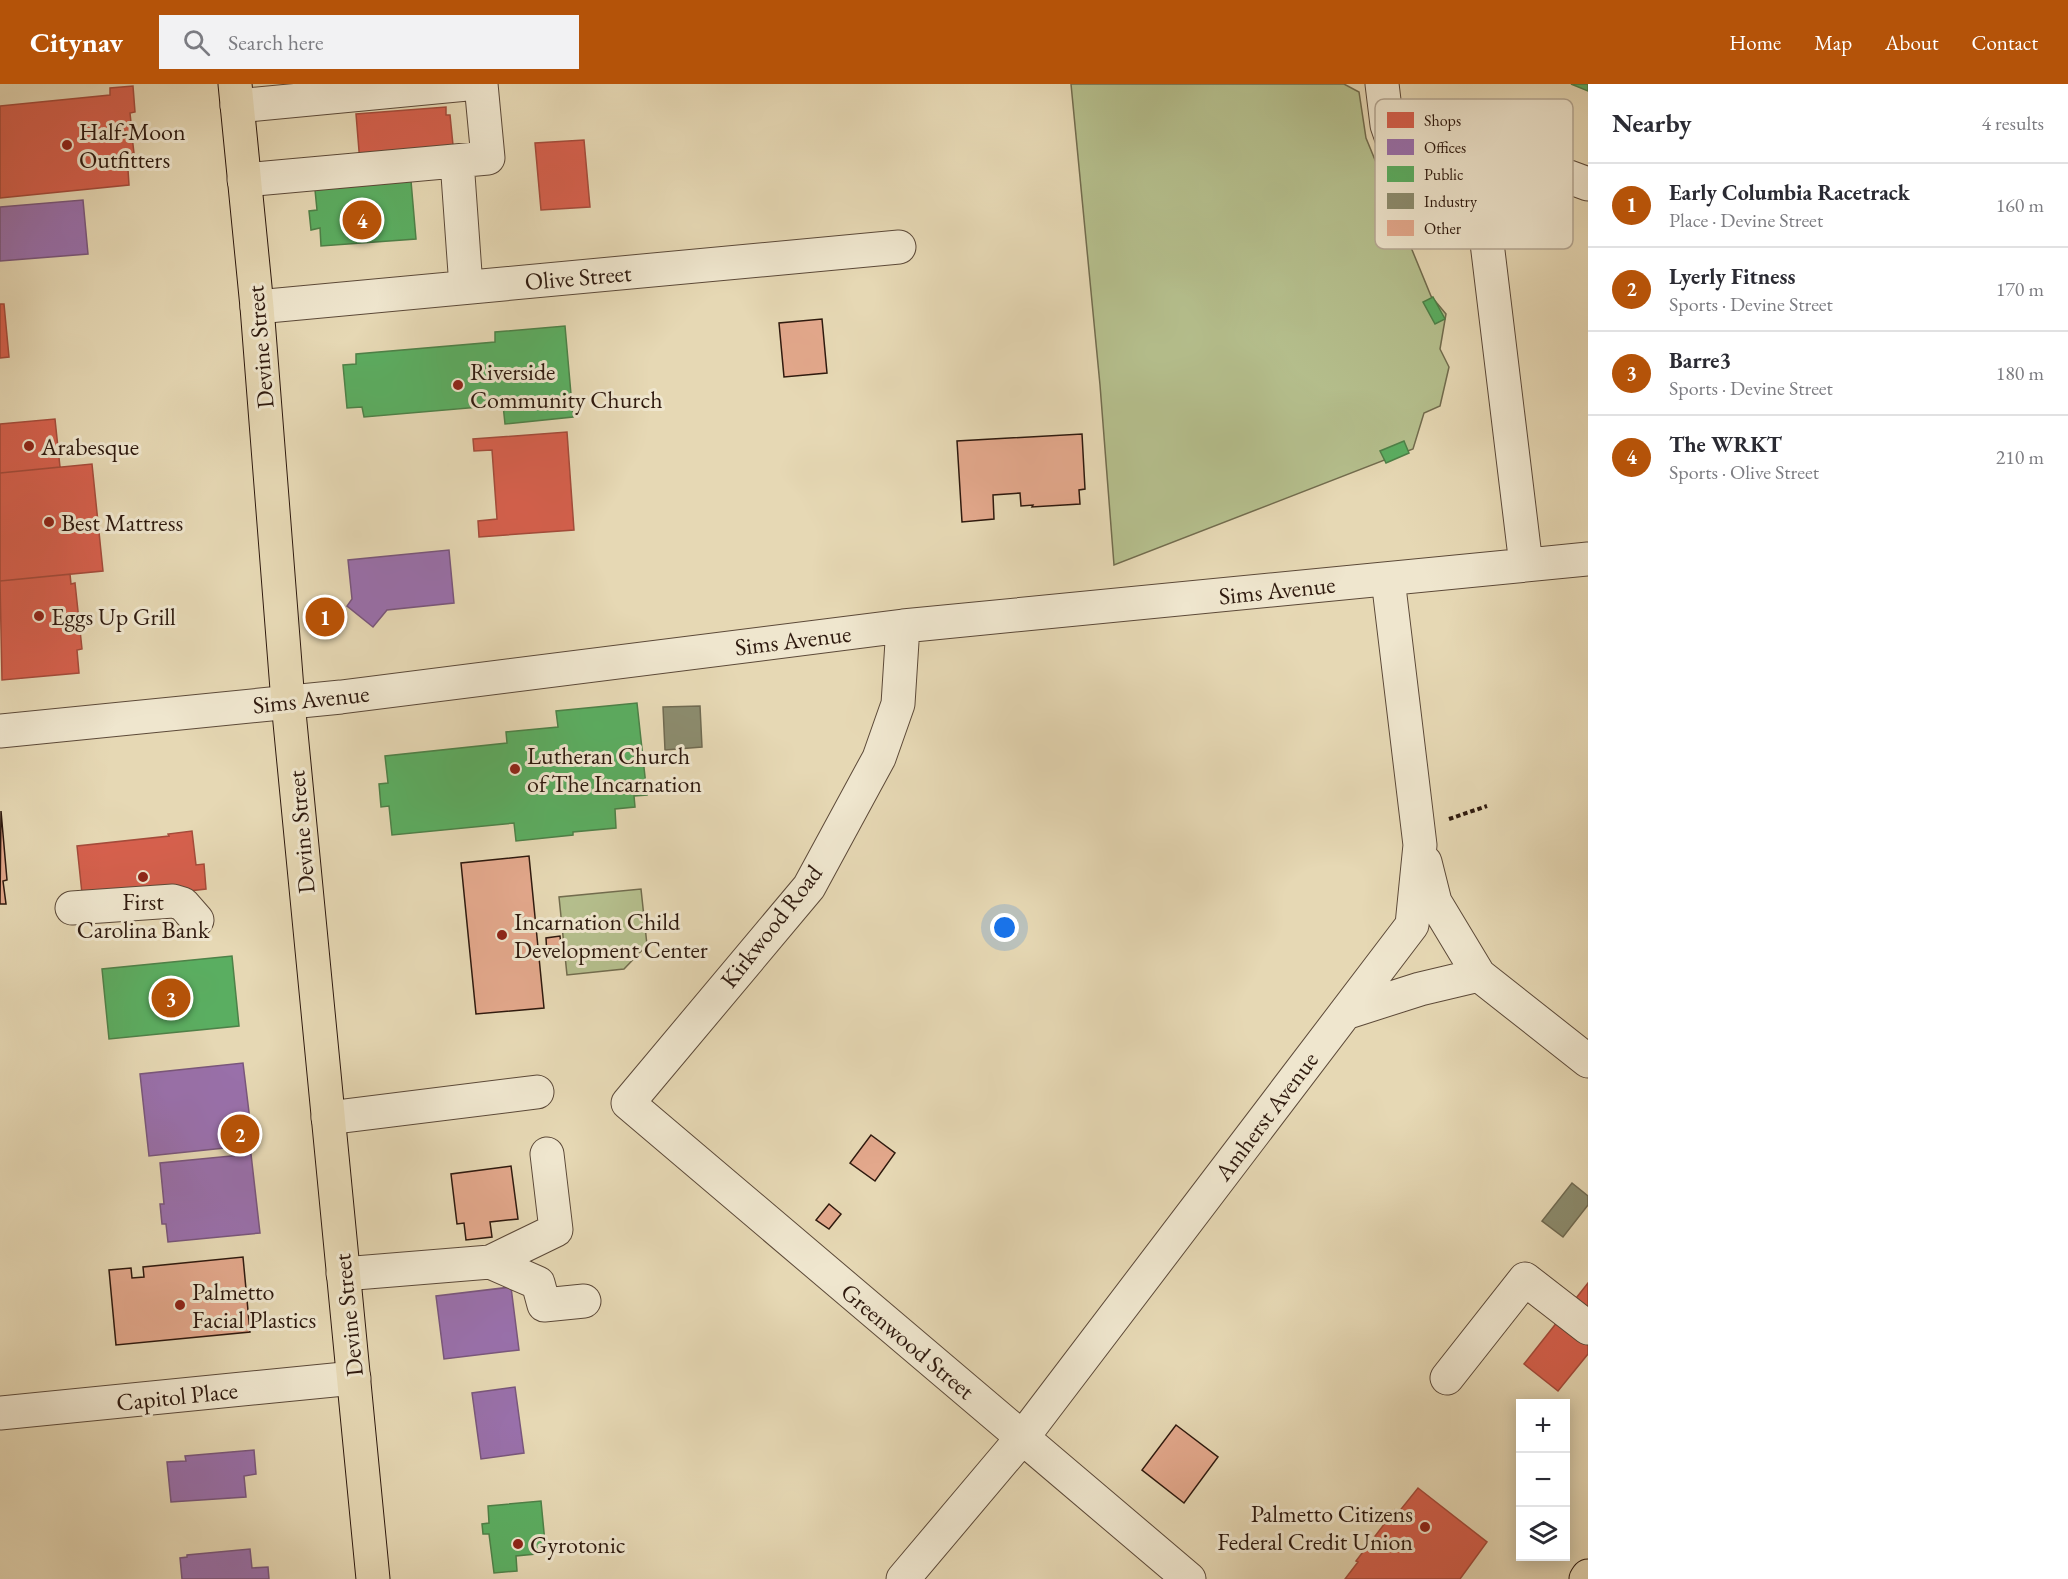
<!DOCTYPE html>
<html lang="en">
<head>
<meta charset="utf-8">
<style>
  :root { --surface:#fff; --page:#f2f2f3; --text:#2b2b33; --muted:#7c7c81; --line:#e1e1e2; --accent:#b45309 }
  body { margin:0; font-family:"EB Garamond",serif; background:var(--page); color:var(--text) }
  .controls { position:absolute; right:18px; bottom:18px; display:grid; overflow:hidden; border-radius:0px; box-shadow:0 3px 15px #0003 }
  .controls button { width:54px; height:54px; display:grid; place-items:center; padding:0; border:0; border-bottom:2px solid var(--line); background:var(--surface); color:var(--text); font:30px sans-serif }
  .you { position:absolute; left:1005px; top:844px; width:21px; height:21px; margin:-15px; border:4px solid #fff; border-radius:50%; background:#1a73e8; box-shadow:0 0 0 9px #1a73e833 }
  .badge { display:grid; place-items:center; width:39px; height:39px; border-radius:50%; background:var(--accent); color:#fff; font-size:20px; font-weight:700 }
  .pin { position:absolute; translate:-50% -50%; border:3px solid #fff; box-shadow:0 2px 6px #0006 }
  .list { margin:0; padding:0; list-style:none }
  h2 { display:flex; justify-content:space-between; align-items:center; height:78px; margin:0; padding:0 24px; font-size:26px }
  h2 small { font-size:20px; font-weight:400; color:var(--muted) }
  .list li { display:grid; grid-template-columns:39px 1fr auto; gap:18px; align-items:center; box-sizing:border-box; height:84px; padding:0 24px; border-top:2px solid var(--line) }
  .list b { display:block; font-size:22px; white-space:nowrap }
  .list p { margin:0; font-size:20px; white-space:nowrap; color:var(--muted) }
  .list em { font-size:20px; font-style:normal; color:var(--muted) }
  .icon { flex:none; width:33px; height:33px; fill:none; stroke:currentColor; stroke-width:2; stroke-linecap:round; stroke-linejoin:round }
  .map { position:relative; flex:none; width:1588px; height:1495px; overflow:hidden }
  header { display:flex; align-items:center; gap:36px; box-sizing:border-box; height:84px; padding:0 30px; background:var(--accent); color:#fff }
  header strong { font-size:28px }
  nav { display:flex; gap:33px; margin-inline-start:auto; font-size:21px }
  .search { width:420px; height:54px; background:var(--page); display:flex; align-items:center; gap:15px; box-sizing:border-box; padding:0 21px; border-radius:0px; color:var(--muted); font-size:22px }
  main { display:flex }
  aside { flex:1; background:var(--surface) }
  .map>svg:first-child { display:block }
  .green { fill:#b5bf8d; stroke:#726c4e; stroke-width:1.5 }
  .shops { fill:#d6604d; stroke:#a44b3a; stroke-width:1.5 }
  .offices { fill:#9970ab; stroke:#79567c; stroke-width:1.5 }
  .public { fill:#5aae61; stroke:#4d8148; stroke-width:1.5 }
  .industry { fill:#8c8c6e; stroke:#706a51; stroke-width:1.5 }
  .building { fill:#e3a88c; stroke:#2e190e; stroke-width:1.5 }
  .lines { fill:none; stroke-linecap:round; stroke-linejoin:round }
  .minor-casing { stroke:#5c4938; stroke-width:35 }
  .major-casing { stroke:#2e190e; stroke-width:35 }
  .path { stroke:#2e190e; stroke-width:4; stroke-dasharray:4.5 3; stroke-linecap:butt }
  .minor { stroke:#efe6ce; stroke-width:33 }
  .major { stroke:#e6d8b4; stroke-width:33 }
  .poi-dot { fill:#8f2418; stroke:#efe6ce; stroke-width:2 }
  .labels { text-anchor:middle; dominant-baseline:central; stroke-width:6; stroke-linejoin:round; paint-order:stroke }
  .poi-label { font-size:24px; fill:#2e190e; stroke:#efe6ce; text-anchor:start }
  .street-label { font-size:24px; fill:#2e190e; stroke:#efe6ce }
  .key { fill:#efe6ce; stroke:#b5a894; stroke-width:1.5 }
  .key-label { font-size:16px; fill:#2e190e }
</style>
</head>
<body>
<header>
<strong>Citynav</strong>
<div class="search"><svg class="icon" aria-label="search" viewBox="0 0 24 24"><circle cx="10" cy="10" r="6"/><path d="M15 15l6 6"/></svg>Search here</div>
<nav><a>Home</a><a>Map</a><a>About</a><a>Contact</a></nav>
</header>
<main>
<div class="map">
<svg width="1588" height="1495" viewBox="0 0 1588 1495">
  <rect width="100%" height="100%" fill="#e6d8b4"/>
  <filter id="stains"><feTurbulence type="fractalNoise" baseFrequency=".00333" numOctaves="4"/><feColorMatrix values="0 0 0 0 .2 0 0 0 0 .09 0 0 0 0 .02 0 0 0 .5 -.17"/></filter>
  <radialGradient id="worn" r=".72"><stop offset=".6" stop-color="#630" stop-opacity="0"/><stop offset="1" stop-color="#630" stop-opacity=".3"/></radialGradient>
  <path class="green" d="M 1071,0 L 1344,0 L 1359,8 L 1366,54 L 1431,212 L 1446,230 L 1440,265 L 1449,283 L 1440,322 L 1424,329 L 1413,365 L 1114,481 L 1100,301 Z
    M 641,805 L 647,861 L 624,885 L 567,891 L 559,813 Z"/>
  <path class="shops" d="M 133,2 L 135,28 L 130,29 L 132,48 L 126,49 L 127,52 L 132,52 L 134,69 L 127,70 L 129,101 L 0,114 L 0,22 L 110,11 L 110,4 Z
    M 446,23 L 446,31 L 450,31 L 453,61 L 360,79 L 356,30 Z
    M 584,56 L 590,123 L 541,126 L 535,59 Z
    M 0,220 L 4,220 L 9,273 L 0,274 Z
    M 55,335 L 60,383 L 0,389 L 0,340 Z
    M 567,348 L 574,446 L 479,453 L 478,437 L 497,435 L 492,366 L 474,367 L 473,355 Z
    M 92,380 L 103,487 L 0,497 L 0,389 Z
    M 70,490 L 71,500 L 75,499 L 82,565 L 77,566 L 79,589 L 2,596 L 0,497 Z
    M 192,747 L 196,781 L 204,780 L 206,805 L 83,819 L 77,762 L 169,752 L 168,750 Z
    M 1588,1199 L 1588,1270 L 1558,1307 L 1524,1280 Z
    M 1418,1404 L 1487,1458 L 1460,1495 L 1345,1495 L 1358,1478 L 1356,1477 L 1395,1426 L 1398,1429 Z"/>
  <path class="offices" d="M 83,116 L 88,170 L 0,177 L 0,123 Z
    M 449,466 L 454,519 L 387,526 L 373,543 L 347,522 L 352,515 L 348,476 Z
    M 243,979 L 253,1061 L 149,1072 L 140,990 Z
    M 251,1070 L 260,1149 L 168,1158 L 166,1140 L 162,1140 L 160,1120 L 164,1120 L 160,1079 Z
    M 511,1203 L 519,1266 L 444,1275 L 436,1212 Z
    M 515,1303 L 524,1369 L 481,1375 L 472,1309 Z
    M 254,1366 L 256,1390 L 244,1392 L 246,1413 L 171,1418 L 167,1378 L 186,1377 L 185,1372 Z
    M 250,1465 L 252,1484 L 268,1483 L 269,1495 L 182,1495 L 180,1474 L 187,1473 L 187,1471 Z"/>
  <path class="public" d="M 1571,0 L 1588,0 L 1588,7 Z
    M 411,97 L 416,155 L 321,162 L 320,144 L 311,146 L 309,127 L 317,126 L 315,106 Z
    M 1433,213 L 1445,235 L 1435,240 L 1423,218 Z
    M 565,242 L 573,333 L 505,340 L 503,321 L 364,333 L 362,323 L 347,324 L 343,281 L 356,280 L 356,270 L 495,258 L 495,248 Z
    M 1404,357 L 1409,369 L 1386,379 L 1380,367 Z
    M 637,619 L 647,711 L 634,712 L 635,723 L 615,725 L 616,744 L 573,748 L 573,751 L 516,757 L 514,739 L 392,751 L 389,722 L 381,723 L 379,700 L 388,699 L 385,672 L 507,659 L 506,648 L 558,643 L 556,627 Z
    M 232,872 L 239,942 L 109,955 L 102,885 Z
    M 541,1417 L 546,1469 L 516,1472 L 517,1487 L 494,1489 L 489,1450 L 483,1450 L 482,1440 L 489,1439 L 488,1422 Z"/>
  <path class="industry" d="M 700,622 L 702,663 L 665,666 L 663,623 Z
    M 1572,1099 L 1588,1112 L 1588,1121 L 1563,1153 L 1542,1137 Z"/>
  <path class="building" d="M 822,235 L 827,289 L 784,293 L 779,239 Z
    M 1082,350 L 1085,405 L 1079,406 L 1080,420 L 1032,423 L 1033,421 L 1021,422 L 1020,409 L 993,411 L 994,435 L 962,438 L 957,357 Z
    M 1,727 L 7,796 L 3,797 L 6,820 L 0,820 Z
    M 529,772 L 544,924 L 476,930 L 461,779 Z
    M 560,852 L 562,870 L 547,872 L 546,854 Z
    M 871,1051 L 895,1069 L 875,1097 L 850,1079 Z
    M 511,1082 L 518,1135 L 490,1138 L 492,1153 L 466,1156 L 464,1139 L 457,1140 L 451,1090 Z
    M 829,1120 L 841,1130 L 829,1145 L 816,1136 Z
    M 243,1173 L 250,1248 L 116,1261 L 109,1186 L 131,1184 L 132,1194 L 144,1193 L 143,1183 Z
    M 1176,1341 L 1218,1373 L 1184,1419 L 1142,1386 Z"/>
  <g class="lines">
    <g class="minor-casing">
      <path id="minor" d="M 1382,0 L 1387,41 L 1395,64 L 1409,81 L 1428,97 L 1450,103 L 1569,93 L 1588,100
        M 237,22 L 467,0
        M 457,77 L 466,203
        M 244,96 L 488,74 L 481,0
        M 1480,101 L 1526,481
        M 257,223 L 899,163
        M 903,542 L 898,620 L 879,674 L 809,803 L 628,1019 L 1189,1495
        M 0,647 L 341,613 L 903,542 L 1588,475
        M 1425,778 L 1435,818 L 1479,891 L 1588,977
        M 72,824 L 173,817 L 183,820 L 197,836
        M 1345,929 L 1420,905 L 1479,891
        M 328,1034 L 537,1008
        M 490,1178 L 538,1199 L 544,1221 L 584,1217
        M 343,1190 L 490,1178 L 556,1146 L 547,1070
        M 1447,1294 L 1525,1195 L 1588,1244
        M 0,1329 L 354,1294
        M 903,1495 L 1022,1354 L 1412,841 L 1420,761 L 1388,495"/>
    </g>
    <g class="major-casing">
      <path id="major" d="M 235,0 L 257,223 L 288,618 L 373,1495
        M 1586,1495 L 1588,1492"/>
    </g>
    <path class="path" d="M 1449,735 L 1487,722"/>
    <use href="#minor" class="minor"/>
    <use href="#major" class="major"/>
  </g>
  <g class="poi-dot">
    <circle cx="67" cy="61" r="6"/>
    <circle cx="458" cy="301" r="6"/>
    <circle cx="29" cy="362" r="6"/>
    <circle cx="49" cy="438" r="6"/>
    <circle cx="39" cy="532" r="6"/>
    <circle cx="515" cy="685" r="6"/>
    <circle cx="143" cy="793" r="6"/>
    <circle cx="502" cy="851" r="6"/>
    <circle cx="180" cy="1221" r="6"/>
    <circle cx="1425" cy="1443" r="6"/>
    <circle cx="518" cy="1460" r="6"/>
  </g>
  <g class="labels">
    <g class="poi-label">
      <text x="79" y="47">Half-Moon<tspan x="79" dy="28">Outfitters</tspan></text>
      <text x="470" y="287">Riverside<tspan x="470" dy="28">Community Church</tspan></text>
      <text x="41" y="362">Arabesque</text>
      <text x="61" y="438">Best Mattress</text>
      <text x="51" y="532">Eggs Up Grill</text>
      <text x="527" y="671">Lutheran Church<tspan x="527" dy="28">of The Incarnation</tspan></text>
      <text x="143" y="817" text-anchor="middle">First<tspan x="143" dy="28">Carolina Bank</tspan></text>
      <text x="514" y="837">Incarnation Child<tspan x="514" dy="28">Development Center</tspan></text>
      <text x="192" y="1207">Palmetto<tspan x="192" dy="28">Facial Plastics</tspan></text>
      <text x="1413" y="1429" text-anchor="end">Palmetto Citizens<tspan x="1413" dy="28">Federal Credit Union</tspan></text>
      <text x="530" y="1460">Gyrotonic</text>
    </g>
    <g class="street-label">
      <text transform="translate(578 193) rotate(-5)">Olive Street</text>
      <text transform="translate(260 263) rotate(-95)">Devine Street</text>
      <text transform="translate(1277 506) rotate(-6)">Sims Avenue</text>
      <text transform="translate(793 556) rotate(-7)">Sims Avenue</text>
      <text transform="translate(311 615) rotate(-6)">Sims Avenue</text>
      <text transform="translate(301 748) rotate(-95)">Devine Street</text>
      <text transform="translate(771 842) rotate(-52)">Kirkwood Road</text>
      <text transform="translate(1266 1032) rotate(-53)">Amherst Avenue</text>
      <text transform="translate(348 1231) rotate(-96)">Devine Street</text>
      <text transform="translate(908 1257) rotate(40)">Greenwood Street</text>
      <text transform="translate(177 1312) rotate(-6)">Capitol Place</text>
    </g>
  </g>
  <rect x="1375" y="15" width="198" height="150" rx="9" class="key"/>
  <rect x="1387" y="28" width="27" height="16" fill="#d6604d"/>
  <rect x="1387" y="55" width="27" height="16" fill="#9970ab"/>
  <rect x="1387" y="82" width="27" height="16" fill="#5aae61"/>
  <rect x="1387" y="109" width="27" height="16" fill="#8c8c6e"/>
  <rect x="1387" y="136" width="27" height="16" fill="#e3a88c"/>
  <g class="key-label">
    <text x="1424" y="42">Shops</text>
    <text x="1424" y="69">Offices</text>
    <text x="1424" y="96">Public</text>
    <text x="1424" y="123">Industry</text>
    <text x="1424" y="150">Other</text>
  </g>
  <rect width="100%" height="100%" filter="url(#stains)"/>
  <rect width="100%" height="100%" fill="url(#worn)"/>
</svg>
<div class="controls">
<button>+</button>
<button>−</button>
<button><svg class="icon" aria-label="layers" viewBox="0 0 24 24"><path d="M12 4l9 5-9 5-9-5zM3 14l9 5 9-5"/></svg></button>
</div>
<div class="you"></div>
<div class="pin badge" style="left:325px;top:533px">1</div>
<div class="pin badge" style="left:240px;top:1050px">2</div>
<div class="pin badge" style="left:171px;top:914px">3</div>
<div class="pin badge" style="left:362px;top:136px">4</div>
</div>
<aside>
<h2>Nearby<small>4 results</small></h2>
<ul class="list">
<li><span class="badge">1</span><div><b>Early Columbia Racetrack</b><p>Place · Devine Street</p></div><em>160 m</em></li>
<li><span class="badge">2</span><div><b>Lyerly Fitness</b><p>Sports · Devine Street</p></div><em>170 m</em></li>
<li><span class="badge">3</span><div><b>Barre3</b><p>Sports · Devine Street</p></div><em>180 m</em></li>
<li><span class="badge">4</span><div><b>The WRKT</b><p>Sports · Olive Street</p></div><em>210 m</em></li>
</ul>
</aside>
</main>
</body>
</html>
